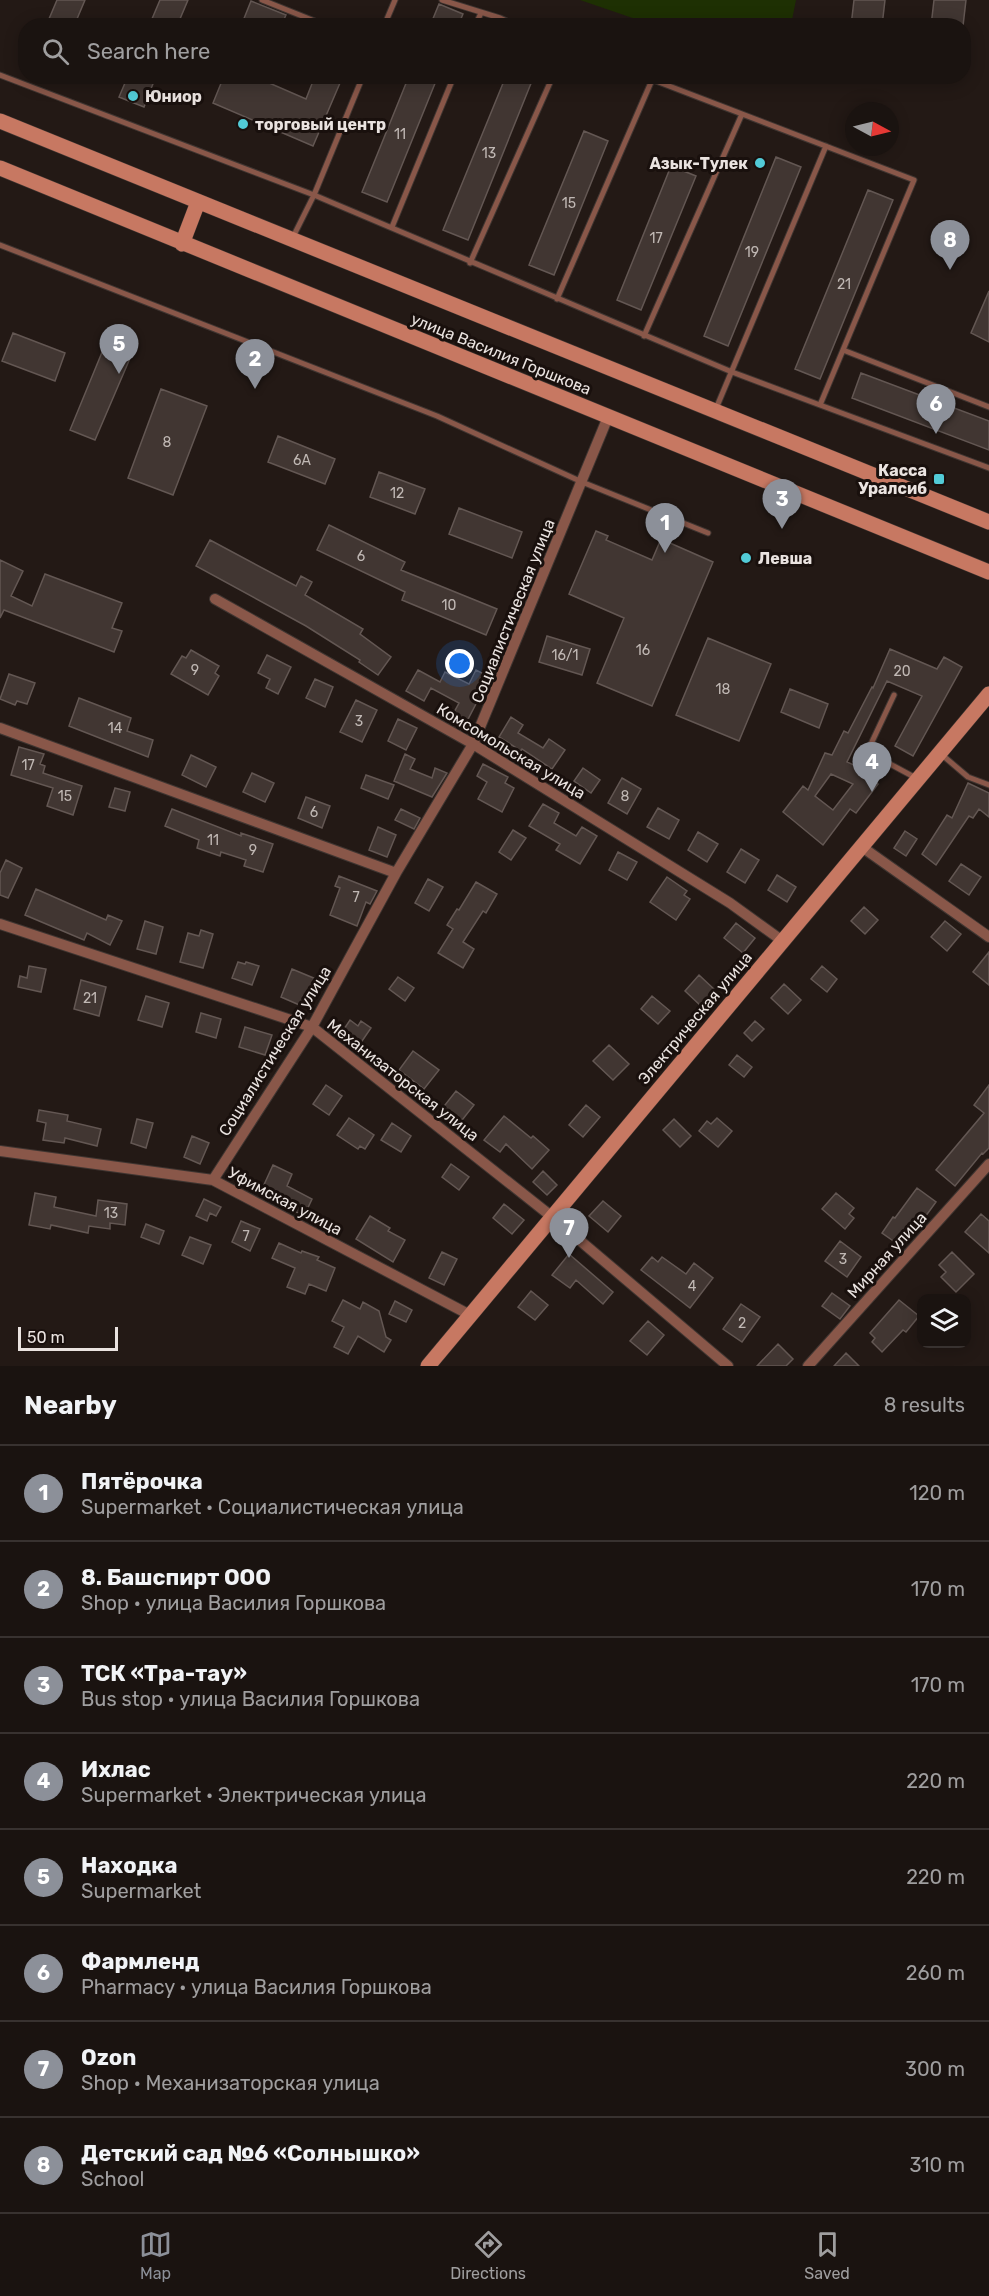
<!DOCTYPE html>
<html lang="en">
<head>
<meta charset="utf-8">
<style>
  :root { --surface:#1a1310; --page:#231c19; --text:#f1f3f6; --muted:#9f9e9f; --line:#383230; --accent:#8c9099 }
  body { margin:0; font-family:Rubik,sans-serif; background:var(--page); color:var(--text) }
  .controls { position:absolute; right:18px; bottom:18px; display:grid; overflow:hidden; border-radius:12px; box-shadow:0 3px 15px #0003 }
  .controls button { width:54px; height:54px; display:grid; place-items:center; padding:0; border:0; border-bottom:2px solid var(--line); background:var(--surface); color:var(--text); font:30px sans-serif }
  .compass { position:absolute; left:845px; top:102px; width:54px; height:54px; border-radius:50%; background:var(--surface); box-shadow:0 3px 15px #0003; rotate:97deg }
  .scale { position:absolute; left:18px; bottom:15px; width:100px; box-sizing:border-box; padding-left:6px; border:3px solid #eae3e0; border-top:0; font-size:16px; line-height:21px; white-space:nowrap; color:#eae3e0; -webkit-text-stroke:4px #19100d; paint-order:stroke }
  .you { position:absolute; left:460px; top:664px; width:21px; height:21px; margin:-15px; border:4px solid #fff; border-radius:50%; background:#1a73e8; box-shadow:0 0 0 9px #1a73e833 }
  .badge { display:grid; place-items:center; width:39px; height:39px; border-radius:50%; background:var(--accent); color:#fff; font-size:20px; font-weight:700 }
  .pin { position:absolute; translate:-50% -50px; filter:drop-shadow(0 2px 3px #0008) }
  .pin::after { content:''; position:absolute; top:32px; width:21px; height:18px; background:inherit; clip-path:polygon(0 0,100% 0,50% 100%) }
  .list { margin:0; padding:0; list-style:none }
  h2 { display:flex; justify-content:space-between; align-items:center; height:78px; margin:0; padding:0 24px; font-size:26px }
  h2 small { font-size:20px; font-weight:400; color:var(--muted) }
  .list li { display:grid; grid-template-columns:39px 1fr auto; gap:18px; align-items:center; box-sizing:border-box; height:96px; padding:0 24px; border-top:2px solid var(--line) }
  .list b { display:block; font-size:22px; white-space:nowrap }
  .list p { margin:0; font-size:20px; white-space:nowrap; color:var(--muted) }
  .list em { font-size:20px; font-style:normal; color:var(--muted) }
  .icon { flex:none; width:33px; height:33px; fill:none; stroke:currentColor; stroke-width:2; stroke-linecap:round; stroke-linejoin:round }
  .map { position:relative; flex:none; width:989px; height:1366px; overflow:hidden }
  .search { position:absolute; background:var(--surface); box-shadow:0 3px 15px #0003; left:18px; right:18px; top:18px; height:66px; display:flex; align-items:center; gap:15px; box-sizing:border-box; padding:0 21px; border-radius:24px; color:var(--muted); font-size:22px }
  .sheet { height:846px; background:var(--surface) }
  nav { display:flex; justify-content:space-around; align-items:center; box-sizing:border-box; height:84px; border-top:2px solid var(--line); background:var(--surface); font-size:16px; color:var(--muted) }
  nav a { display:grid; justify-items:center; gap:3px }
  nav .on { color:var(--accent) }
  .map>svg:first-child { display:block }
  .green { fill:#1e3003 }
  .building { fill:#413632; stroke:#635753; stroke-width:1.5; fill-rule:evenodd }
  .lines { fill:none; stroke-linecap:round; stroke-linejoin:round }
  .service-casing { stroke:#3f3531; stroke-width:7 }
  .minor-casing { stroke:#3f3531; stroke-width:12 }
  .secondary-casing { stroke:#3f3531; stroke-width:16 }
  .service { stroke:#895749; stroke-width:5 }
  .minor { stroke:#895749; stroke-width:10 }
  .secondary { stroke:#c77862; stroke-width:15 }
  .poi-dot { fill:#52cbd7; stroke:#19100d; stroke-width:2 }
  .labels { text-anchor:middle; dominant-baseline:central; stroke-width:6; stroke-linejoin:round; paint-order:stroke }
  .number-label { font-size:14px; fill:#c0b8b4 }
  .poi-label { font-size:16px; font-weight:bold; fill:#eae3e0; stroke:#19100d; text-anchor:start }
  .street-label { font-size:16px; fill:#eae3e0; stroke:#19100d }
</style>
</head>
<body>
<div class="map">
<svg width="989" height="1366" viewBox="0 0 989 1366">
  <rect width="100%" height="100%" fill="#231915"/>
  <path class="green" d="M 580,0 L 796,0 L 791,25 L 653,25 Z"/>
  <path class="building" d="M 57,0 L 85,0 L 74,26 L 46,26 Z
    M 160,0 L 188,0 L 177,26 L 149,26 Z
    M 854,0 L 885,0 L 882,26 L 851,26 Z
    M 934,0 L 966,0 L 963,26 L 931,26 Z
    M 251,1 L 286,15 L 281,26 L 241,26 Z
    M 439,4 L 463,14 L 458,26 L 430,26 Z
    M 128,76 L 156,76 L 144,107 L 119,97 Z
    M 224,76 L 253,76 L 306,99 L 315,76 L 343,76 L 313,146 L 213,103 Z
    M 409,76 L 438,76 L 387,202 L 362,192 Z
    M 506,76 L 534,76 L 468,240 L 443,230 Z
    M 584,131 L 608,141 L 554,275 L 529,265 Z
    M 776,157 L 801,167 L 728,346 L 704,336 Z
    M 671,166 L 696,176 L 641,310 L 617,300 Z
    M 868,190 L 893,200 L 820,379 L 795,369 Z
    M 989,291 L 989,342 L 971,333 Z
    M 13,333 L 65,353 L 55,381 L 2,361 Z
    M 105,345 L 131,356 L 95,440 L 70,430 Z
    M 861,373 L 989,421 L 989,450 L 852,398 Z
    M 161,389 L 207,406 L 173,495 L 128,478 Z
    M 278,436 L 335,459 L 325,484 L 268,462 Z
    M 379,472 L 425,489 L 415,514 L 370,497 Z
    M 459,508 L 522,532 L 512,558 L 449,534 Z
    M 329,525 L 405,562 L 401,570 L 497,609 L 486,635 L 402,600 L 405,592 L 317,550 Z
    M 596,531 L 608,536 L 606,540 L 652,560 L 661,539 L 713,562 L 652,706 L 597,683 L 624,618 L 569,594 Z
    M 210,540 L 296,586 L 301,576 L 312,582 L 305,595 L 363,629 L 360,634 L 391,657 L 378,675 L 359,662 L 360,660 L 306,626 L 196,566 Z
    M 0,560 L 23,571 L 11,596 L 32,606 L 45,574 L 122,603 L 112,628 L 122,631 L 114,652 L 4,610 L 0,618 Z
    M 547,636 L 590,649 L 582,675 L 539,662 Z
    M 708,638 L 771,664 L 739,741 L 676,715 Z
    M 890,649 L 937,669 L 944,657 L 962,667 L 913,756 L 895,746 L 922,696 L 887,681 L 847,762 L 865,770 L 878,784 L 856,813 L 850,809 L 823,845 L 783,812 L 803,786 L 808,790 L 825,753 L 832,755 L 844,731 L 848,733 L 872,687 L 873,688 ZM 831,774 L 853,784 L 833,810 L 815,796 Z
    M 191,650 L 219,666 L 215,673 L 219,676 L 208,695 L 171,674 L 182,656 L 186,658 Z
    M 267,655 L 291,667 L 278,694 L 266,688 L 270,679 L 258,673 Z
    M 418,670 L 440,682 L 445,672 L 469,684 L 476,670 L 490,677 L 466,723 L 452,716 L 459,703 L 431,688 L 424,701 L 406,691 Z
    M 9,674 L 35,683 L 27,704 L 17,701 L 15,705 L 0,699 Z
    M 315,679 L 333,687 L 325,707 L 306,698 Z
    M 790,689 L 828,704 L 819,728 L 781,712 Z
    M 79,698 L 131,718 L 127,731 L 153,740 L 148,757 L 69,726 Z
    M 356,700 L 377,710 L 362,742 L 340,732 Z
    M 511,717 L 523,725 L 518,733 L 543,748 L 549,739 L 565,750 L 552,769 L 522,749 L 521,751 L 499,737 Z
    M 398,719 L 417,728 L 406,750 L 388,741 Z
    M 19,747 L 44,754 L 40,764 L 45,766 L 43,773 L 82,786 L 73,815 L 47,806 L 53,788 L 11,775 Z
    M 405,754 L 415,759 L 410,769 L 432,778 L 435,768 L 447,773 L 432,797 L 394,781 Z
    M 191,755 L 216,767 L 206,787 L 182,775 Z
    M 483,764 L 508,777 L 505,783 L 514,788 L 502,812 L 478,799 L 487,782 L 477,776 Z
    M 583,768 L 600,780 L 591,793 L 574,781 Z
    M 252,773 L 274,783 L 265,802 L 243,792 Z
    M 366,775 L 394,785 L 388,799 L 361,788 Z
    M 622,778 L 641,789 L 627,814 L 608,803 Z
    M 968,783 L 989,793 L 989,817 L 979,809 L 973,818 L 969,816 L 936,865 L 922,854 L 947,815 L 952,818 Z
    M 115,788 L 130,792 L 125,811 L 109,807 Z
    M 306,797 L 330,806 L 322,828 L 298,818 Z
    M 543,804 L 559,813 L 554,823 L 576,836 L 582,827 L 597,836 L 580,864 L 556,850 L 560,844 L 529,826 Z
    M 658,808 L 679,820 L 669,839 L 647,827 Z
    M 172,809 L 241,836 L 241,833 L 273,844 L 263,872 L 244,866 L 246,860 L 221,852 L 220,856 L 197,848 L 199,840 L 165,826 Z
    M 401,809 L 420,818 L 414,829 L 395,820 Z
    M 378,827 L 396,835 L 387,857 L 369,850 Z
    M 513,830 L 526,838 L 511,860 L 499,852 Z
    M 905,831 L 917,839 L 906,856 L 894,848 Z
    M 698,832 L 718,844 L 707,862 L 688,850 Z
    M 741,849 L 759,860 L 745,883 L 727,872 Z
    M 618,852 L 637,862 L 627,880 L 609,870 Z
    M 6,860 L 22,868 L 8,898 L 0,895 L 0,873 Z
    M 961,864 L 981,877 L 969,895 L 949,881 Z
    M 777,875 L 796,887 L 787,902 L 768,890 Z
    M 339,876 L 377,891 L 370,904 L 366,902 L 357,926 L 330,915 L 340,888 L 335,886 Z
    M 667,877 L 687,891 L 684,895 L 690,899 L 676,920 L 650,902 Z
    M 428,879 L 443,887 L 429,911 L 415,903 Z
    M 476,882 L 497,894 L 486,913 L 483,911 L 463,942 L 474,949 L 463,968 L 438,953 L 453,929 L 447,925 L 457,909 L 459,910 Z
    M 36,889 L 106,920 L 108,915 L 122,921 L 110,945 L 87,933 L 84,940 L 25,915 Z
    M 864,907 L 878,920 L 865,934 L 851,921 Z
    M 145,921 L 163,927 L 156,954 L 137,949 Z
    M 945,921 L 961,934 L 947,951 L 931,937 Z
    M 736,923 L 755,938 L 743,953 L 724,938 Z
    M 201,930 L 213,934 L 203,968 L 180,962 L 188,933 L 199,936 Z
    M 989,952 L 989,985 L 973,972 Z
    M 238,962 L 245,964 L 246,962 L 259,966 L 252,985 L 232,978 Z
    M 29,966 L 46,969 L 41,992 L 18,987 L 20,976 L 27,978 Z
    M 822,966 L 837,979 L 827,992 L 811,979 Z
    M 292,969 L 316,979 L 304,1007 L 281,997 Z
    M 699,975 L 716,991 L 701,1006 L 685,991 Z
    M 398,977 L 414,988 L 405,1001 L 389,989 Z
    M 81,980 L 106,987 L 99,1016 L 74,1009 Z
    M 784,984 L 801,1000 L 788,1014 L 771,998 Z
    M 146,996 L 169,1003 L 162,1027 L 138,1020 Z
    M 652,996 L 670,1011 L 658,1024 L 641,1009 Z
    M 201,1013 L 221,1019 L 216,1038 L 196,1032 Z
    M 350,1020 L 358,1026 L 361,1021 L 371,1028 L 360,1044 L 342,1032 Z
    M 755,1021 L 764,1029 L 752,1041 L 744,1033 Z
    M 245,1027 L 272,1035 L 265,1055 L 239,1047 Z
    M 609,1045 L 629,1064 L 613,1080 L 593,1061 Z
    M 413,1051 L 439,1070 L 424,1089 L 399,1070 Z
    M 737,1055 L 752,1067 L 744,1077 L 729,1065 Z
    M 326,1085 L 342,1096 L 329,1115 L 313,1104 Z
    M 989,1085 L 989,1148 L 983,1154 L 982,1153 L 955,1186 L 936,1170 L 984,1113 L 974,1105 Z
    M 456,1091 L 474,1105 L 459,1124 L 441,1110 Z
    M 586,1105 L 600,1117 L 583,1137 L 569,1125 Z
    M 39,1110 L 68,1115 L 67,1121 L 101,1129 L 97,1146 L 65,1138 L 64,1143 L 43,1140 L 46,1123 L 37,1121 Z
    M 504,1116 L 531,1138 L 533,1136 L 549,1150 L 532,1169 L 506,1144 L 500,1152 L 484,1140 Z
    M 349,1118 L 374,1135 L 365,1149 L 360,1146 L 358,1149 L 337,1135 Z
    M 717,1118 L 732,1131 L 718,1147 L 699,1131 L 707,1121 L 711,1124 Z
    M 137,1119 L 153,1123 L 146,1148 L 131,1143 Z
    M 674,1119 L 691,1136 L 680,1147 L 663,1130 Z
    M 392,1123 L 411,1136 L 401,1152 L 381,1140 Z
    M 192,1136 L 209,1143 L 200,1164 L 184,1157 Z
    M 451,1164 L 469,1177 L 459,1190 L 442,1177 Z
    M 273,1165 L 292,1174 L 287,1186 L 312,1199 L 304,1216 L 286,1207 L 289,1201 L 262,1189 Z
    M 543,1171 L 557,1185 L 547,1195 L 533,1182 Z
    M 917,1188 L 936,1202 L 925,1217 L 922,1216 L 902,1247 L 882,1233 L 893,1217 L 895,1218 Z
    M 35,1193 L 56,1197 L 54,1207 L 96,1216 L 98,1200 L 127,1204 L 125,1225 L 110,1223 L 110,1229 L 89,1226 L 88,1233 L 51,1225 L 50,1229 L 29,1225 Z
    M 836,1193 L 854,1208 L 849,1214 L 854,1218 L 845,1229 L 822,1209 Z
    M 204,1199 L 221,1207 L 216,1216 L 210,1213 L 207,1221 L 196,1216 Z
    M 603,1201 L 621,1216 L 608,1232 L 589,1216 Z
    M 504,1204 L 524,1220 L 512,1234 L 493,1218 Z
    M 981,1214 L 989,1221 L 989,1253 L 965,1232 Z
    M 370,1216 L 390,1228 L 388,1231 L 405,1240 L 393,1262 L 356,1239 Z
    M 241,1221 L 260,1229 L 250,1251 L 232,1242 Z
    M 146,1224 L 164,1231 L 159,1244 L 141,1237 Z
    M 190,1237 L 211,1245 L 203,1264 L 182,1255 Z
    M 840,1241 L 861,1257 L 847,1277 L 825,1261 Z
    M 279,1243 L 301,1253 L 302,1251 L 319,1257 L 317,1260 L 335,1268 L 326,1291 L 309,1284 L 305,1294 L 287,1287 L 295,1268 L 272,1258 Z
    M 442,1252 L 457,1259 L 444,1285 L 429,1278 Z
    M 952,1252 L 974,1274 L 956,1292 L 941,1277 L 946,1272 L 939,1265 Z
    M 569,1254 L 613,1292 L 603,1304 L 576,1280 L 570,1288 L 552,1275 Z
    M 652,1257 L 658,1262 L 662,1257 L 686,1274 L 694,1263 L 713,1278 L 690,1308 L 641,1270 Z
    M 531,1291 L 548,1305 L 535,1320 L 518,1307 Z
    M 832,1293 L 850,1306 L 840,1319 L 822,1306 Z
    M 343,1300 L 360,1309 L 363,1302 L 379,1311 L 386,1337 L 391,1340 L 384,1352 L 358,1336 L 348,1354 L 334,1347 L 344,1327 L 332,1321 Z
    M 899,1300 L 919,1316 L 906,1332 L 903,1330 L 882,1352 L 872,1342 L 875,1338 L 870,1333 Z
    M 395,1301 L 412,1310 L 406,1322 L 389,1314 Z
    M 741,1304 L 760,1317 L 742,1342 L 723,1329 Z
    M 648,1321 L 664,1335 L 647,1355 L 630,1341 Z
    M 778,1344 L 793,1359 L 786,1366 L 757,1366 Z
    M 846,1353 L 859,1366 L 834,1366 Z"/>
  <g class="lines">
    <g class="service-casing">
      <path id="service" d="M 262,0 L 327,26
        M 442,0 L 500,18 L 517,26
        M 384,26 L 395,0
        M 475,26 L 481,13
        M 0,75 L 314,195 L 732,372 L 820,405 L 914,180 L 643,76
        M 392,227 L 454,76
        M 292,239 L 314,195 L 363,76
        M 0,245 L 437,416 L 582,482 L 708,533
        M 470,263 L 553,76
        M 557,299 L 652,80
        M 644,336 L 742,114
        M 843,350 L 989,407
        M 820,405 L 989,468
        M 715,411 L 826,146
        M 894,695 L 870,746 L 877,757 L 916,778
        M 941,754 L 968,777 L 989,785"/>
    </g>
    <g class="minor-casing">
      <path id="minor" d="M 215,599 L 473,744 L 730,903 L 784,942
        M 0,728 L 396,873
        M 862,847 L 989,937
        M 0,924 L 312,1027 L 551,1216 L 728,1366
        M 0,1151 L 213,1180 L 470,1315
        M 213,1180 L 312,1027 L 396,873 L 473,744 L 608,417
        M 808,1366 L 989,1164"/>
    </g>
    <g class="secondary-casing">
      <path id="secondary" d="M 0,121 L 989,522
        M 0,168 L 989,572
        M 182,244 L 198,202
        M 428,1366 L 989,694"/>
    </g>
    <use href="#service" class="service"/>
    <use href="#minor" class="minor"/>
    <use href="#secondary" class="secondary"/>
  </g>
  <g class="poi-dot">
    <circle cx="133" cy="96" r="6"/>
    <circle cx="243" cy="124" r="6"/>
    <circle cx="760" cy="163" r="6"/>
    <rect x="933" y="473" width="12" height="12" rx="3"/>
    <circle cx="746" cy="558" r="6"/>
  </g>
  <g class="labels">
    <g class="number-label">
      <text x="400" y="134">11</text>
      <text x="489" y="153">13</text>
      <text x="569" y="203">15</text>
      <text x="656" y="238">17</text>
      <text x="752" y="252">19</text>
      <text x="844" y="284">21</text>
      <text x="167" y="442">8</text>
      <text x="302" y="460">6А</text>
      <text x="397" y="493">12</text>
      <text x="361" y="556">6</text>
      <text x="449" y="605">10</text>
      <text x="643" y="650">16</text>
      <text x="565" y="655">16/1</text>
      <text x="195" y="670">9</text>
      <text x="902" y="671">20</text>
      <text x="723" y="689">18</text>
      <text x="359" y="721">3</text>
      <text x="115" y="728">14</text>
      <text x="28" y="765">17</text>
      <text x="65" y="796">15</text>
      <text x="625" y="796">8</text>
      <text x="314" y="812">6</text>
      <text x="213" y="840">11</text>
      <text x="253" y="850">9</text>
      <text x="356" y="897">7</text>
      <text x="90" y="998">21</text>
      <text x="111" y="1213">13</text>
      <text x="246" y="1236">7</text>
      <text x="843" y="1259">3</text>
      <text x="692" y="1286">4</text>
      <text x="742" y="1323">2</text>
    </g>
    <g class="poi-label">
      <text x="145" y="96">Юниор</text>
      <text x="255" y="124">торговый центр</text>
      <text x="748" y="163" text-anchor="end">Азык-Тулек</text>
      <text x="927" y="470" text-anchor="end">Касса<tspan x="927" dy="18">Уралсиб</tspan></text>
      <text x="758" y="558">Левша</text>
    </g>
    <g class="street-label">
      <text transform="translate(501 354) rotate(22)">улица Василия Горшкова</text>
      <text transform="translate(513 611) rotate(-68)">Социалистическая улица</text>
      <text transform="translate(511 751) rotate(31)">Комсомольская улица</text>
      <text transform="translate(695 1018) rotate(-50)">Электрическая улица</text>
      <text transform="translate(275 1051) rotate(-58)">Социалистическая улица</text>
      <text transform="translate(403 1080) rotate(38)">Механизаторская улица</text>
      <text transform="translate(285 1201) rotate(28)">Уфимская улица</text>
      <text transform="translate(887 1255) rotate(-48)">Мирная улица</text>
    </g>
  </g>
</svg>
<div class="controls">
<button><svg class="icon" aria-label="layers" viewBox="0 0 24 24"><path d="M12 4l9 5-9 5-9-5zM3 14l9 5 9-5"/></svg></button>
</div>
<svg class="compass" viewBox="-18 -18 36 36"><path d="M0-13l5 13h-10z" fill="#e53935"/><path d="M0 13l5-13h-10z" fill="#9f9e9f"/></svg>
<div class="scale">50 m</div>
<div class="you"></div>
<div class="pin badge" style="left:665px;top:553px">1</div>
<div class="pin badge" style="left:255px;top:389px">2</div>
<div class="pin badge" style="left:782px;top:529px">3</div>
<div class="pin badge" style="left:872px;top:792px">4</div>
<div class="pin badge" style="left:119px;top:374px">5</div>
<div class="pin badge" style="left:936px;top:434px">6</div>
<div class="pin badge" style="left:569px;top:1258px">7</div>
<div class="pin badge" style="left:950px;top:270px">8</div>
<div class="search"><svg class="icon" aria-label="search" viewBox="0 0 24 24"><circle cx="10" cy="10" r="6"/><path d="M15 15l6 6"/></svg>Search here</div>
</div>
<section class="sheet">
<h2>Nearby<small>8 results</small></h2>
<ul class="list">
<li><span class="badge">1</span><div><b>Пятёрочка</b><p>Supermarket · Социалистическая улица</p></div><em>120 m</em></li>
<li><span class="badge">2</span><div><b>8. Башспирт ООО</b><p>Shop · улица Василия Горшкова</p></div><em>170 m</em></li>
<li><span class="badge">3</span><div><b>ТСК «Тра-тау»</b><p>Bus stop · улица Василия Горшкова</p></div><em>170 m</em></li>
<li><span class="badge">4</span><div><b>Ихлас</b><p>Supermarket · Электрическая улица</p></div><em>220 m</em></li>
<li><span class="badge">5</span><div><b>Находка</b><p>Supermarket</p></div><em>220 m</em></li>
<li><span class="badge">6</span><div><b>Фармленд</b><p>Pharmacy · улица Василия Горшкова</p></div><em>260 m</em></li>
<li><span class="badge">7</span><div><b>Ozon</b><p>Shop · Механизаторская улица</p></div><em>300 m</em></li>
<li><span class="badge">8</span><div><b>Детский сад №6 «Солнышко»</b><p>School</p></div><em>310 m</em></li>
</ul>
</section>
<nav>
<a class="on"><svg class="icon" aria-label="map" viewBox="0 0 24 24"><path d="M3 6l6-2 6 2 6-2v14l-6 2-6-2-6 2zM9 4v14M15 6v14"/></svg>Map</a>
<a><svg class="icon" aria-label="directions" viewBox="0 0 24 24"><path d="M12 3l9 9-9 9-9-9zM9 14v-3h6M13 9l2 2-2 2"/></svg>Directions</a>
<a><svg class="icon" aria-label="saved" viewBox="0 0 24 24"><path d="M7 4h10v16l-5-4-5 4z"/></svg>Saved</a>
</nav>
</body>
</html>
